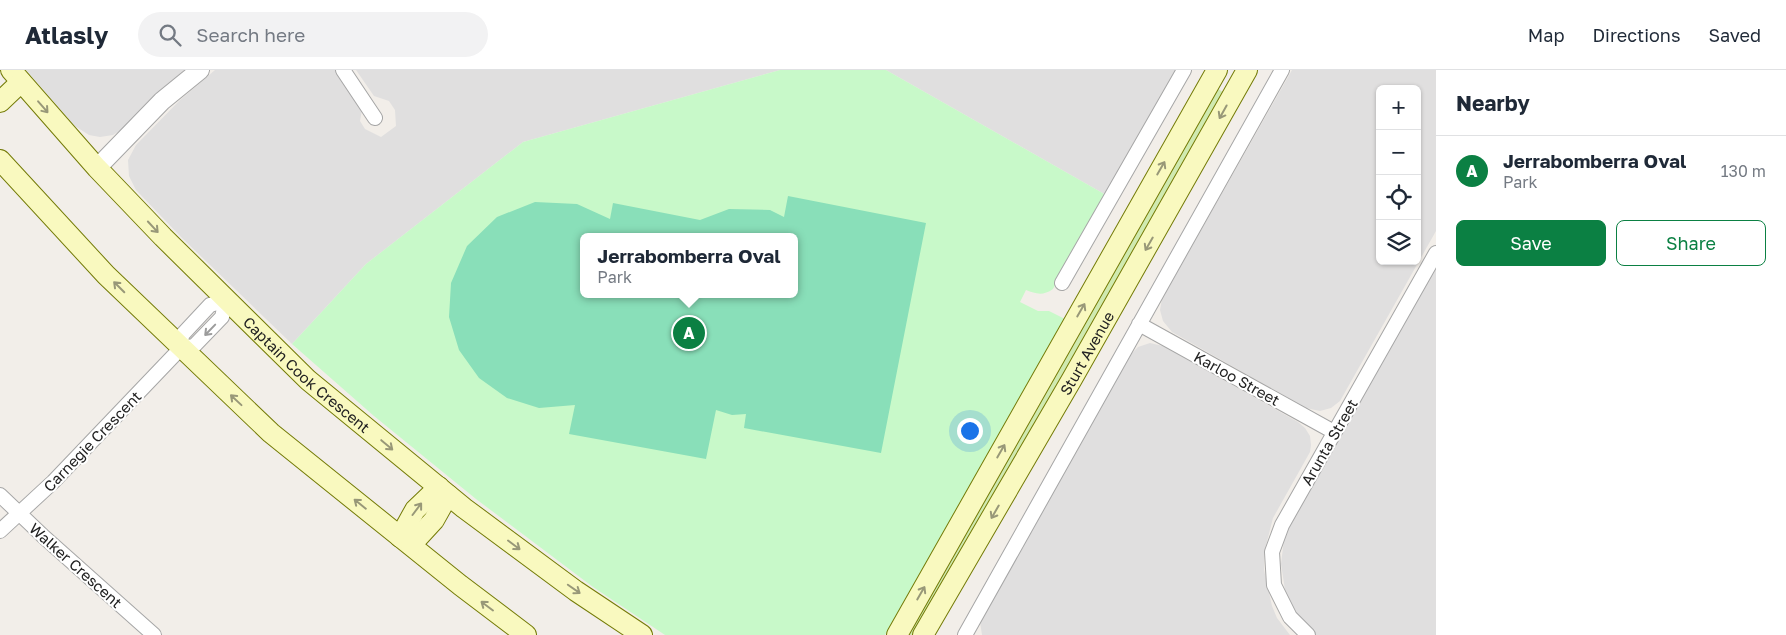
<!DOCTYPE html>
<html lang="en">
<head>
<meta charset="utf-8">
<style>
  :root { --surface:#fff; --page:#f2f2f3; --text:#1f2937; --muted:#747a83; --line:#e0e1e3; --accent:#0b8043 }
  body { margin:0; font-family:"Golos Text",sans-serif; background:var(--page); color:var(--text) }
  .controls { position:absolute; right:15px; top:15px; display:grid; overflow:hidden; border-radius:8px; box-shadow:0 1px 4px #0004 }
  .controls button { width:45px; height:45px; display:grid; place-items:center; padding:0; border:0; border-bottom:1px solid var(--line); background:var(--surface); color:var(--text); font:25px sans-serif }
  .you { position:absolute; left:969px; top:360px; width:18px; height:18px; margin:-12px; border:4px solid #fff; border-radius:50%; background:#1a73e8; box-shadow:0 0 0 8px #1a73e833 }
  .badge { display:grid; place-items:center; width:32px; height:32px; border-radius:50%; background:var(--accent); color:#fff; font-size:16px; font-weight:700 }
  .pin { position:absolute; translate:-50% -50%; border:2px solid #fff; box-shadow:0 1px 5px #0006 }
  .popup { position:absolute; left:580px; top:163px; width:218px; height:65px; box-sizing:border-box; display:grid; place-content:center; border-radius:8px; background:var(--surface); filter:drop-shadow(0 1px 4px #0005); font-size:16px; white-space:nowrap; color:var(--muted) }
  .popup b { font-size:19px; color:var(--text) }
  .popup::after { content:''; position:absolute; left:50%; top:100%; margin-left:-10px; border:10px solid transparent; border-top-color:var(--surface) }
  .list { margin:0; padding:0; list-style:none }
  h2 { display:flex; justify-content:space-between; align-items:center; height:65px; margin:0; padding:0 20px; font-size:21px }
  h2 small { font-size:16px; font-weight:400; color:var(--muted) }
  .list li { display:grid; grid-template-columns:32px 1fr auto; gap:15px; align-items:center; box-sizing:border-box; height:70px; padding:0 20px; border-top:1px solid var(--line) }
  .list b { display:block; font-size:19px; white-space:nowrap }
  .list p { margin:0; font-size:16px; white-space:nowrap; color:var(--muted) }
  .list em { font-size:16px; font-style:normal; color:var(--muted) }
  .actions { display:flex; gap:10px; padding:15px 20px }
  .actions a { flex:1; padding:11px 0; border:1px solid var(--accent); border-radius:8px; text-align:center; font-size:18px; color:var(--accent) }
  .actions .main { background:var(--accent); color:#fff }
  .icon { flex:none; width:28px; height:28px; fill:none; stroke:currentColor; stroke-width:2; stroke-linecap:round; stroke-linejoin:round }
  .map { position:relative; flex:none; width:1436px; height:565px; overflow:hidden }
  header { display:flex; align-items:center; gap:30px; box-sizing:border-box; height:70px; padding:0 25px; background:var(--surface); border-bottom:1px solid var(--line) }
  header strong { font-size:24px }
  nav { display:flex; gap:28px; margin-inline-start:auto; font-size:18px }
  .search { width:350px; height:45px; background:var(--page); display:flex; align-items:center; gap:12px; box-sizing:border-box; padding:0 18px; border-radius:28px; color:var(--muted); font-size:19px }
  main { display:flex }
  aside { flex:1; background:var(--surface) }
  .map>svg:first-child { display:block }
  .residential { fill:#e0dfdf; fill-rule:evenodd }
  .grass { fill:#d0eab0 }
  .park { fill:#c8f9c9; fill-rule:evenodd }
  .pitch { fill:#89dfb9; fill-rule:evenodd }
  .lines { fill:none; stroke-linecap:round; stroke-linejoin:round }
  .minor-casing { stroke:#a6a6a6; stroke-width:16 }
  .tertiary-casing { stroke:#a6a6a6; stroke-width:20 }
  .secondary-casing { stroke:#747b07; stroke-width:22 }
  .minor { stroke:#fff; stroke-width:14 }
  .tertiary { stroke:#fff; stroke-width:18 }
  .secondary { stroke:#f9f9bf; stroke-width:20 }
  .oneway { stroke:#989878 }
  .oneway2 { stroke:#9c9c9c }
  .labels { text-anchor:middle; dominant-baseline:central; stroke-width:4; stroke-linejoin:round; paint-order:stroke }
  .street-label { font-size:15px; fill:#222; stroke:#fff }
</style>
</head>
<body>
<header>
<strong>Atlasly</strong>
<div class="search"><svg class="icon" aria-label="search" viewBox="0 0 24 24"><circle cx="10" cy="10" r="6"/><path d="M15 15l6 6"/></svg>Search here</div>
<nav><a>Map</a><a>Directions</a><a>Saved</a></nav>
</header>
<main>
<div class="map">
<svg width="1436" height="565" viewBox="0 0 1436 565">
  <rect width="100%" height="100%" fill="#f2eee9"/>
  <path class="residential" d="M 26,0 L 184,0 L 127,56 L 113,65 L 100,67 L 89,65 L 75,56 Z
    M 215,0 L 339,0 L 362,40 L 360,51 L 365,59 L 381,67 L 396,56 L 395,40 L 389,31 L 374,26 L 356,0 L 780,0 L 523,72 L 366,194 L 292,274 L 182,168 L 136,120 L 129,106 L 128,90 L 136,75 L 180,30 Z
    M 886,0 L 1177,0 L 1106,125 Z
    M 1292,0 L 1436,0 L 1436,161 L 1340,331 L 1331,338 L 1320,341 L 1306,338 L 1172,262 L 1163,251 L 1160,240 L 1162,229 ZM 1380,19 L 1417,19 L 1417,191 L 1380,191 Z
    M 1436,195 L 1436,565 L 1312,565 L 1296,546 L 1285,520 L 1281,494 L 1284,469 L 1293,449 Z
    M 1150,273 L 1163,276 L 1298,352 L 1305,358 L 1310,366 L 1311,375 L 1310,382 L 1273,448 L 1264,483 L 1264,500 L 1272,536 L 1277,548 L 1290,565 L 982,565 L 980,552 L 1129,286 L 1138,277 Z"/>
  <path class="grass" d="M 1217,18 L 1224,23 L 934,535 L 913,565 L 906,565 Z"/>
  <path class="park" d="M 780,0 L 886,0 L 1106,125 L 1053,219 C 1043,226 1036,224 1026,220 L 1020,232 L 1038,241 L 1049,241 L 1065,249 L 885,565 L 665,565 L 593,517 L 476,429 L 374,346 L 292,274 L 366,194 L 523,72 ZM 584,167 L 794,167 L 794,224 L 584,224 Z"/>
  <path class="pitch" d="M 788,126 L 926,153 L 881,383 L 744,358 L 746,344 L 732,345 L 716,340 L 706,389 L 569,364 L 575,335 L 539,338 L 507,328 L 479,308 L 459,280 L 449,247 L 451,213 L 467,176 L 497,147 L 535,132 L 577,134 L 610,149 L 613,133 L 700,150 L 729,139 L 770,140 L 784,147 ZM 584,167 L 794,167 L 794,224 L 584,224 Z"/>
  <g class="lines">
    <g class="minor-casing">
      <path id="minor" d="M 343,0 L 375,48
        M 1062,213 L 1184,0
        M 1139,254 L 1334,362
        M 181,278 L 194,276 L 222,247 L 226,230
        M 0,425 L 44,467 L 154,565
        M 0,461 L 53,412 L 181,278 L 182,265 L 210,235 L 226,230
        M 965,565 L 1282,0
        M 1308,565 L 1290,547 L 1274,515 L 1272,482 L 1282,455 L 1436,183"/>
    </g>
    <g class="tertiary-casing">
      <path id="tertiary" d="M 97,98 L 162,31 L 200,0"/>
    </g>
    <g class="secondary-casing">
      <g id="secondary">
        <path id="s1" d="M 11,0 L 97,98 L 163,167 L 308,310 L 464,438 L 576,521 L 642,565"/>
        <path d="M 0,32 L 21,12"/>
        <path d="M 0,90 L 106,205 L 271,363 L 460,515 L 526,565"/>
        <path d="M 400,467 L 415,440 L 439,417"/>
        <path d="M 411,475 L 434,450 L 448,425"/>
        <path d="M 897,565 L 1217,0"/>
        <path id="s2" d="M 923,565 L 1072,309 L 1247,0"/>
      </g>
    </g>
    <use href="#minor" class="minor"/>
    <use href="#tertiary" class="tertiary"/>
    <use href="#secondary" class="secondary"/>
  </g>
  <defs><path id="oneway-shaft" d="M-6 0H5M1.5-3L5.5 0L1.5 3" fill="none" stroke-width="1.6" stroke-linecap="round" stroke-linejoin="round" transform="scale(1.25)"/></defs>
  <g class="oneway">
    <use href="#oneway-shaft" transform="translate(43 37) rotate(49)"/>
    <use href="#oneway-shaft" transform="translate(1223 42) rotate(119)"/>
    <use href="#oneway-shaft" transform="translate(1161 98) rotate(-60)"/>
    <use href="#oneway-shaft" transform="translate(153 157) rotate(47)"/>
    <use href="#oneway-shaft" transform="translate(1149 174) rotate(120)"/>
    <use href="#oneway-shaft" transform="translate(119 217) rotate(-135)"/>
    <use href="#oneway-shaft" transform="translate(1081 240) rotate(-60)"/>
    <use href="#oneway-shaft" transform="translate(236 330) rotate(-137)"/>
    <use href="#oneway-shaft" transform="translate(387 375) rotate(40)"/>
    <use href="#oneway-shaft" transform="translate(1001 381) rotate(-60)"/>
    <use href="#oneway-shaft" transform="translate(360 434) rotate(-141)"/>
    <use href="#oneway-shaft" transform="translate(417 439) rotate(-53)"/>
    <use href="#oneway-shaft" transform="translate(995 442) rotate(120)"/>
    <use href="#oneway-shaft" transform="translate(514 475) rotate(37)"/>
    <use href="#oneway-shaft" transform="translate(574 519) rotate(35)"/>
    <use href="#oneway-shaft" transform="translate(921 523) rotate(-60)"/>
    <use href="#oneway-shaft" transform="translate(487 536) rotate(-143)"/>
  </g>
  <use class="oneway2" href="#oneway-shaft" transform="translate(210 260) rotate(134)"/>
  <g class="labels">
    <g class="street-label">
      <text stroke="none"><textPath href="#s2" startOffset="326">Sturt Avenue</textPath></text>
      <text stroke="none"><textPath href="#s1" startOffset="425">Captain Cook Crescent</textPath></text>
      <text transform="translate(1237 308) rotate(29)">Karloo Street</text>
      <text transform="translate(92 371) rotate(-46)">Carnegie Crescent</text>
      <text transform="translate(1329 372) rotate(-60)">Arunta Street</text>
      <text transform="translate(76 495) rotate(42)">Walker Crescent</text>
    </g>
  </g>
</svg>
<div class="controls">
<button>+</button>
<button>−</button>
<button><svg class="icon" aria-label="locate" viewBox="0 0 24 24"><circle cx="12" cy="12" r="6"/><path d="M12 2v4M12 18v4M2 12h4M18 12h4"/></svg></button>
<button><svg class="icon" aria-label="layers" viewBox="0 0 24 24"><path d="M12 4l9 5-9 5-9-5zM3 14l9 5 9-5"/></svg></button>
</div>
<div class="you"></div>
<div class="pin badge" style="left:689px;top:263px">A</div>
<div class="popup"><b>Jerrabomberra Oval</b>Park</div>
</div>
<aside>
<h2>Nearby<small></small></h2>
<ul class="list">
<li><span class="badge">A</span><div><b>Jerrabomberra Oval</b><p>Park</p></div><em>130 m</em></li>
</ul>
<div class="actions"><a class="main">Save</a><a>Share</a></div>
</aside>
</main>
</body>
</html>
